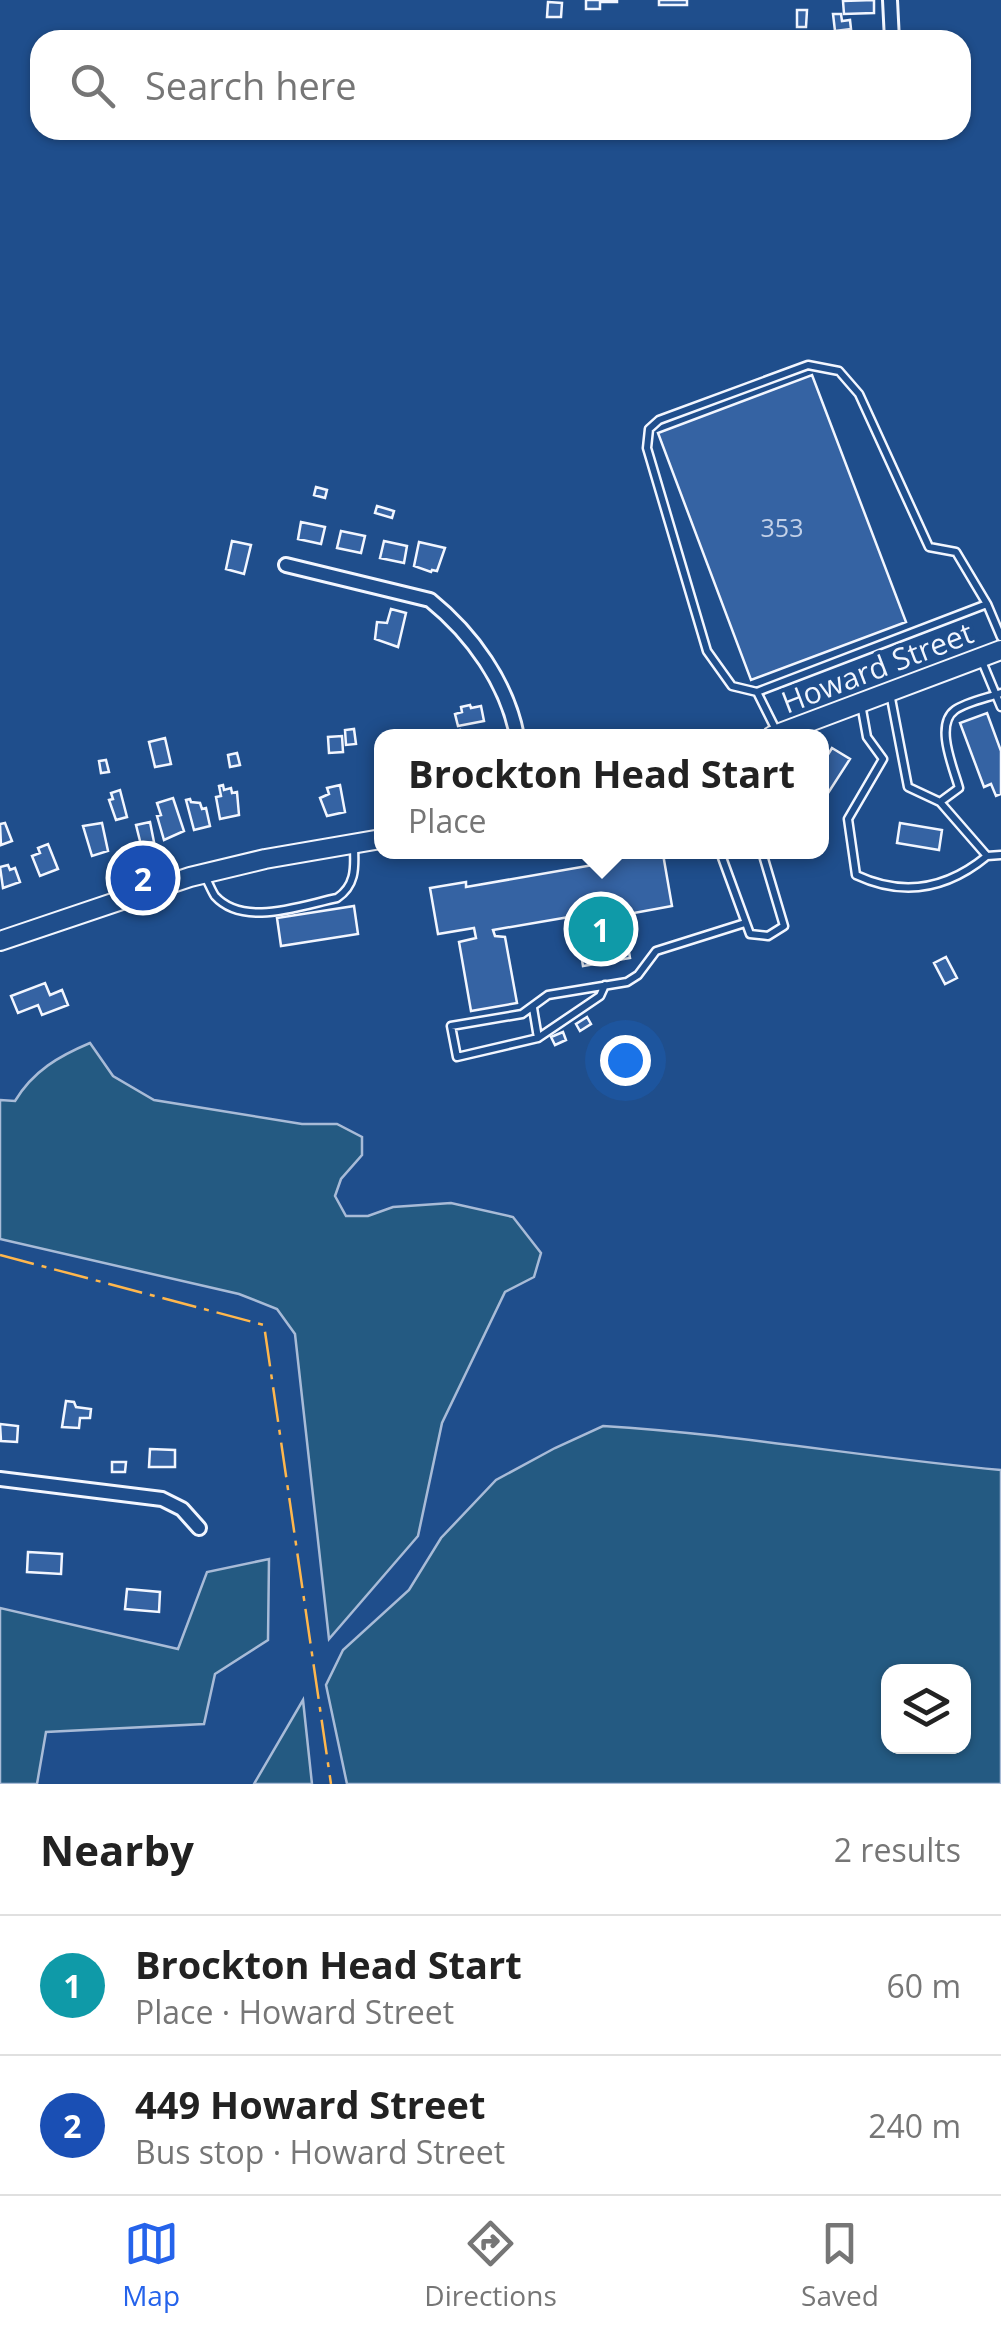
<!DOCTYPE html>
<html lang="en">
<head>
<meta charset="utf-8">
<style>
  :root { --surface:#fff; --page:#f2f2f2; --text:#222; --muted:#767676; --line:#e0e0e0; --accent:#2563eb }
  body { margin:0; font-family:"Open Sans",sans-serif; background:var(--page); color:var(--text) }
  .controls { position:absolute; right:30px; bottom:30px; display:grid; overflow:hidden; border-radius:20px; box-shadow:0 2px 8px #0004 }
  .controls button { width:90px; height:90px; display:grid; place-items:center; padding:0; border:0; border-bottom:2px solid var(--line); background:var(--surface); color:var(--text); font:50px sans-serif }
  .you { position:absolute; left:625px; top:1060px; width:35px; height:35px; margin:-25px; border:8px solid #fff; border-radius:50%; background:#1a73e8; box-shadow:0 0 0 15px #1a73e833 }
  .badge { display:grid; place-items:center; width:65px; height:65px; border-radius:50%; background:var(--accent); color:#fff; font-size:32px; font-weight:700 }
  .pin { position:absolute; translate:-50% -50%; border:5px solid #fff; box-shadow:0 2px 10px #0006 }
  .popup { position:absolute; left:374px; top:729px; width:455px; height:130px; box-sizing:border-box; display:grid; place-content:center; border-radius:20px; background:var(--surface); filter:drop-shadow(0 2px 8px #0005); font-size:32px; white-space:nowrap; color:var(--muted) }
  .popup b { font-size:38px; color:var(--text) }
  .popup::after { content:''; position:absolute; left:50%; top:100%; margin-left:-20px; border:20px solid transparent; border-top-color:var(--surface) }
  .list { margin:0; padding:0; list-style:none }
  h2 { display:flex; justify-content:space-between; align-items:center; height:130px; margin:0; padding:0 40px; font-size:42px }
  h2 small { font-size:32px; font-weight:400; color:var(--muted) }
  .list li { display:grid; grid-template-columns:65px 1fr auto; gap:30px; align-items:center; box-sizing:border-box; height:140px; padding:0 40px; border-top:2px solid var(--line) }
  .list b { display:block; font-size:38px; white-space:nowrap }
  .list p { margin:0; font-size:32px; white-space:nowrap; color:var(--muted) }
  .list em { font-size:32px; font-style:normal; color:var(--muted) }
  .icon { flex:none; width:55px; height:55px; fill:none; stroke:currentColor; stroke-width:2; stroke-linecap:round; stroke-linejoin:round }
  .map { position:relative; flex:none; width:1001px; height:1784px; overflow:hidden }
  .search { position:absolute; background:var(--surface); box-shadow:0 2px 8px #0004; left:30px; right:30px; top:30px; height:110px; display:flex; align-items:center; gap:25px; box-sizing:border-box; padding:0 35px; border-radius:30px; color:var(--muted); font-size:38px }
  .sheet { height:410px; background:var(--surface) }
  nav { display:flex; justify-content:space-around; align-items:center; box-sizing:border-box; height:140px; border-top:2px solid var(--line); background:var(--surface); font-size:28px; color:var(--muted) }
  nav a { display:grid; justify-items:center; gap:5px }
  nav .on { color:var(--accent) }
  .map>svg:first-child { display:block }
  .green { fill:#245a82; stroke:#a8bbd7; stroke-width:2.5; fill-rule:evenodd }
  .building { fill:#3563a3; stroke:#f2f6ff; stroke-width:2.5 }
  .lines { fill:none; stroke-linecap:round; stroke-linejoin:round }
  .lane-casing { stroke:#f2f6ff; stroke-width:11 }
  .street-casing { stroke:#f2f6ff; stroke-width:18 }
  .secondary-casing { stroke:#f2f6ff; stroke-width:22 }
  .lane { stroke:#1f4e8c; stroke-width:6 }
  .street { stroke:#1f4e8c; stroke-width:12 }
  .secondary { stroke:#1f4e8c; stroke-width:18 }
  .power { stroke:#ffb74d; stroke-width:2.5; stroke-dasharray:35 8 5 8; stroke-linecap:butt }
  .labels { text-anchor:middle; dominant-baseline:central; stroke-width:8; stroke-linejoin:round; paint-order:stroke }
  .number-label { font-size:25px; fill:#c3d1e8 }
  .street-label { font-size:30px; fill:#f2f6ff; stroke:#1f4e8c }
</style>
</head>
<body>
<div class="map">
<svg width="1001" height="1784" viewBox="0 0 1001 1784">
  <rect width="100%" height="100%" fill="#1f4e8c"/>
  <path class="green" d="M 90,1043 L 113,1076 L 154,1100 L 302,1124 L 337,1124 L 362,1137 L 362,1155 L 341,1179 L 335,1196 L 346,1216 L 368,1216 L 393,1207 L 451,1203 L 513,1217 L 541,1253 L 534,1277 L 505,1292 L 442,1423 L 418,1536 L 329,1639 L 295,1334 L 277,1309 L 239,1294 L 0,1239 L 0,1100 L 15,1101 C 33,1071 59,1056 90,1043 Z
    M 603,1426 C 736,1434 868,1458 1001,1470 L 1001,1784 L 347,1784 L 326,1685 L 343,1650 L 409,1590 L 441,1538 L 496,1480 L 555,1448 ZM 888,1672 L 964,1672 L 964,1746 L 888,1746 Z
    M 269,1559 L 268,1640 L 215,1674 L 204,1724 L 46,1732 L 37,1784 L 0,1784 L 0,1608 L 178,1649 L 207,1572 Z
    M 303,1700 L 312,1784 L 254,1784 Z"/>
  <path class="building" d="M 586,0 L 617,0 L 617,2 L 600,2 L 600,9 L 586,9 Z
    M 659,0 L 687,0 L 687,5 L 659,5 Z
    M 874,0 L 874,13 L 844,14 L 843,1 Z
    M 548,2 L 562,3 L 561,17 L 547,17 Z
    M 797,10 L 807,10 L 806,27 L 797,27 Z
    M 833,14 L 841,14 L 842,21 L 850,20 L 851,29 L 835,31 Z
    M 812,375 L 906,622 L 751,680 L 658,433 Z
    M 316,487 L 327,490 L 325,498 L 314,495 Z
    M 377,506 L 394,511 L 392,518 L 375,513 Z
    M 301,522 L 325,527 L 321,544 L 298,539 Z
    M 341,531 L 365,536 L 361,553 L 337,548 Z
    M 232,541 L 251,545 L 244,574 L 226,569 Z
    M 384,541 L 407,546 L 404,563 L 380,558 Z
    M 419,542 L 445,548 L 437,571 L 432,570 L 431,572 L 414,566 Z
    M 391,609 L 406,613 L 398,647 L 375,639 L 377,622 L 387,623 Z
    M 470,705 L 471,708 L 481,706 L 484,721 L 458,726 L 455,714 L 462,712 L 461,707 Z
    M 987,713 L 1001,751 L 1001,794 L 996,796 L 991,784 L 984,787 L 960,723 Z
    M 354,729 L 356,744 L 346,745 L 345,730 Z
    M 460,730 L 461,736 L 439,736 L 438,734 Z
    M 342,736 L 343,752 L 329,753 L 328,737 Z
    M 165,738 L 171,764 L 155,767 L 149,742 Z
    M 832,748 L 850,759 L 821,804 L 821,766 Z
    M 237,753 L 240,765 L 230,767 L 228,755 Z
    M 106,760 L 109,772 L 101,773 L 99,761 Z
    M 223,785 L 224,790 L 231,788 L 232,793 L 237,792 L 239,815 L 220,819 L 216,797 L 221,796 L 219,786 Z
    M 340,785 L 345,812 L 327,816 L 320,798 L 329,794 L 327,788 Z
    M 120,790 L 127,817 L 116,820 L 109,800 L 113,799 L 111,793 Z
    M 173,798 L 184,831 L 164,840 L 157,816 L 161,815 L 157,803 Z
    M 190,799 L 191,802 L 200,803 L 202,809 L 206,808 L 210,826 L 194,830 L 186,800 Z
    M 150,822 L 154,842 L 141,845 L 136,825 Z
    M 5,823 L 12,841 L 1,845 L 0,824 Z
    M 102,823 L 108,851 L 92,856 L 83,826 Z
    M 900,823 L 942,830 L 939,850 L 897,843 Z
    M 48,844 L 58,869 L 40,876 L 32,856 L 40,853 L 38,848 Z
    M 643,852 L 663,854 L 672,906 L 623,915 L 630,958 L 583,966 L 575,916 L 493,930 L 495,936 L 505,937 L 517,1003 L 471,1011 L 459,942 L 476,938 L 474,928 L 438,934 L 430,888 L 466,882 L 466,887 L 593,865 L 592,860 Z
    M 8,865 L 10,870 L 15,868 L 20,882 L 3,888 L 0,867 Z
    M 354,906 L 358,934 L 281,946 L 277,918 Z
    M 946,957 L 957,978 L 945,984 L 934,963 Z
    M 45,983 L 50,995 L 62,990 L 68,1005 L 42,1015 L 38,1005 L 18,1013 L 11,996 Z
    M 587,1017 L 591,1024 L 580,1031 L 576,1024 Z
    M 563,1032 L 566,1040 L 555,1045 L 551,1037 Z
    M 66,1401 L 74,1402 L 76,1407 L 91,1409 L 90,1418 L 80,1418 L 79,1428 L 62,1427 Z
    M 0,1424 L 18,1426 L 17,1442 L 1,1441 Z
    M 150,1449 L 175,1450 L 175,1467 L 149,1467 Z
    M 112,1462 L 126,1462 L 125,1472 L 112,1472 Z
    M 28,1552 L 62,1554 L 61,1574 L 27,1572 Z
    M 127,1589 L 160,1592 L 159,1612 L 125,1609 Z"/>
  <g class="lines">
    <g class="lane-casing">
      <path id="lane" d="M 987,604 L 757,692 L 732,686 L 707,651 L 647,448 L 649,429 L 659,420 L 808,365 L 839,371 L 859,394 L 929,547 L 956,552 L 987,604 L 1001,637
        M 981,659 L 1001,707
        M 757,692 L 777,732
        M 890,693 L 908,787 L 940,802 L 959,788 C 954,769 934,725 955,710 C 966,702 987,698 1001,693
        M 861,704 L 867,737 L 883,759 L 848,819 L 856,875 C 903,897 947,889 987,856
        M 940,802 L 987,856 L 1001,855
        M 720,852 L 750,934 L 768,936 L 784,926 L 762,852
        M 204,875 C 208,881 211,890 215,896 C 244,928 302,905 337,898 C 355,886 355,869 354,849
        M 605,985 L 600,996 L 538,1038 L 457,1057 L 451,1026 L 522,1014 L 548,995 L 627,982 L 638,975 L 656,951 L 745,923
        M 533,1008 L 538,1038"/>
    </g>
    <g class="street-casing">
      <path id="street" d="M 890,0 L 892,40
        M 286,565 L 430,600 C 472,634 507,683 517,736
        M 0,1479 L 162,1499 L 182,1509 L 199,1528"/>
    </g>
    <g class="secondary-casing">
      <path id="secondary" d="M 772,736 L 1001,650
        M 0,941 L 190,877 L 265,859 L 381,839"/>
    </g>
    <use href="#lane" class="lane"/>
    <use href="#street" class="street"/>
    <use href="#secondary" class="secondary"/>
    <path class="power" d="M 0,1255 L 264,1325 L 331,1784"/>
  </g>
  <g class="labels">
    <g class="number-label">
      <text x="782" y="527">353</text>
    </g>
    <g class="street-label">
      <text transform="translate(877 667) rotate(-21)">Howard Street</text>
    </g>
  </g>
</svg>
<div class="controls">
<button><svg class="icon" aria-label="layers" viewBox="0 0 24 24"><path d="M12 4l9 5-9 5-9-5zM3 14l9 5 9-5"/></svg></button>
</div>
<div class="you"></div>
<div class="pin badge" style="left:601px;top:929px;background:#0f9aa8">1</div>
<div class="popup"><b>Brockton Head Start</b>Place</div>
<div class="pin badge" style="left:143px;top:878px;background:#1a4fb4">2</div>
<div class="search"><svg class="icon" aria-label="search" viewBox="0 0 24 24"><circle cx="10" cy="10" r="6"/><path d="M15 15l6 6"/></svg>Search here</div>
</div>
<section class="sheet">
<h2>Nearby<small>2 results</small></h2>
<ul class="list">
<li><span class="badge" style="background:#0f9aa8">1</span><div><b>Brockton Head Start</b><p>Place · Howard Street</p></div><em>60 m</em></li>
<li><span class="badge" style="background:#1a4fb4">2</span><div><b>449 Howard Street</b><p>Bus stop · Howard Street</p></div><em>240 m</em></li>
</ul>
</section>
<nav>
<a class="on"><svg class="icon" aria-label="map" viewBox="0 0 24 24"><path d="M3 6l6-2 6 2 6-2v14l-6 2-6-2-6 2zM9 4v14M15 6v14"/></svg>Map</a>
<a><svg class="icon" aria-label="directions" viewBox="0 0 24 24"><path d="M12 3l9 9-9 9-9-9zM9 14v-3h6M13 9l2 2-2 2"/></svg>Directions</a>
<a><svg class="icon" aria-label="saved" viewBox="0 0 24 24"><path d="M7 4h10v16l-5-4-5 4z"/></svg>Saved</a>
</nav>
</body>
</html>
